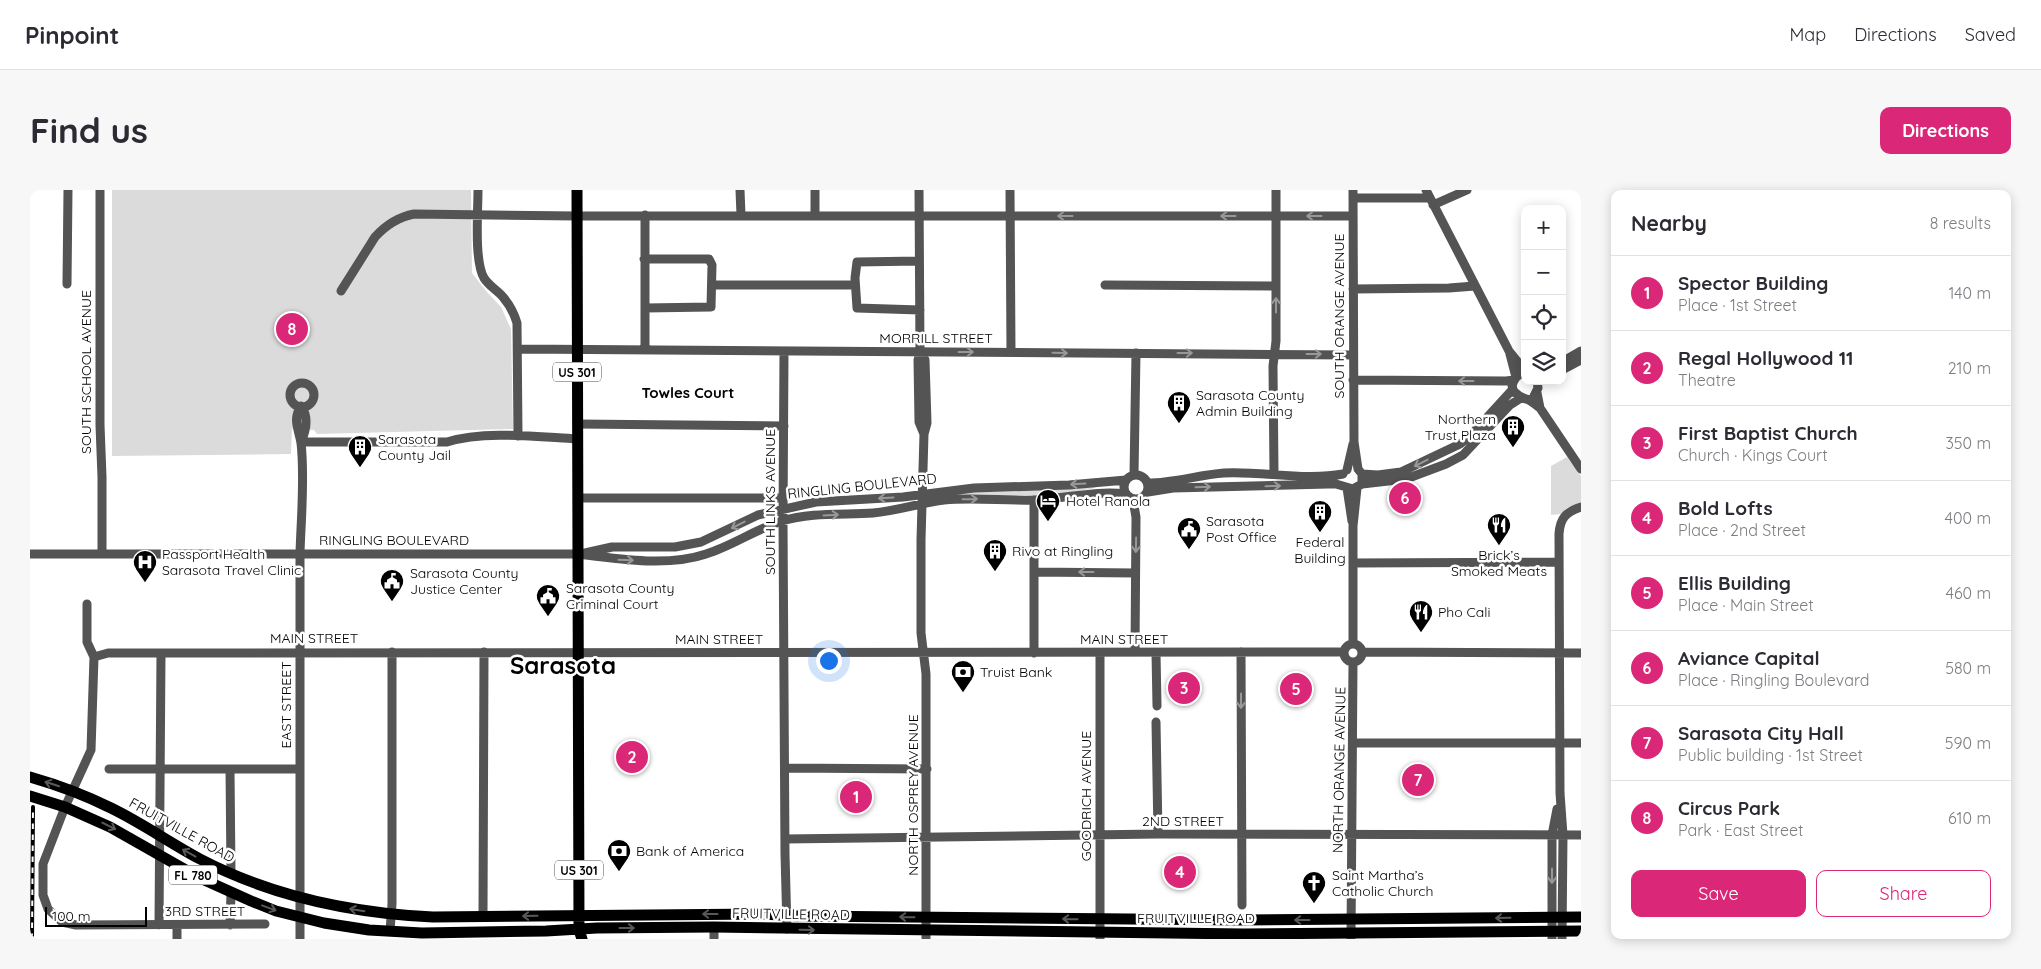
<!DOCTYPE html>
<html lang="en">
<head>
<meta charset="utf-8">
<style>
  :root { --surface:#fff; --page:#f7f7f7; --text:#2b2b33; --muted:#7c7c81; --line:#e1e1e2; --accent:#db2777 }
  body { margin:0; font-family:Quicksand,sans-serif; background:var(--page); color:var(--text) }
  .controls { position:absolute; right:15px; top:15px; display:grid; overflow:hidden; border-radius:10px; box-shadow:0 2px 12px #0003 }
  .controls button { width:45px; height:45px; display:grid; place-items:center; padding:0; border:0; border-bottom:1px solid var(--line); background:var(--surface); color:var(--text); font:25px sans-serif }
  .scale { position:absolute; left:15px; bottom:12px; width:102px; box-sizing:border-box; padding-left:5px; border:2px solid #000; border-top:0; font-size:14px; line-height:18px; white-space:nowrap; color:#000; -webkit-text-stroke:4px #fff; paint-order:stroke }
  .you { position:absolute; left:798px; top:470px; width:18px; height:18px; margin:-12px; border:4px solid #fff; border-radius:50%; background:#1a73e8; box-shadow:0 0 0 8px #1a73e833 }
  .badge { display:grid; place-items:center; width:32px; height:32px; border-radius:50%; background:var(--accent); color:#fff; font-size:16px; font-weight:700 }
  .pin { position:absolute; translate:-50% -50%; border:2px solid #fff; box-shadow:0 1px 5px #0006 }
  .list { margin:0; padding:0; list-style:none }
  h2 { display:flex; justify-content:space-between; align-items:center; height:65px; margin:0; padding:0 20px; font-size:21px }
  h2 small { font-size:16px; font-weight:400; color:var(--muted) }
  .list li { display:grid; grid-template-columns:32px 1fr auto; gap:15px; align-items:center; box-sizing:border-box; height:75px; padding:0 20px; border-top:1px solid var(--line) }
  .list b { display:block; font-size:19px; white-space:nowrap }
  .list p { margin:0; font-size:16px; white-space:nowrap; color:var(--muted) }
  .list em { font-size:16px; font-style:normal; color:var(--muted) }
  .actions { display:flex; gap:10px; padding:15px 20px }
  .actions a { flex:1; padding:11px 0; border:1px solid var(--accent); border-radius:10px; text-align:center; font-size:18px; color:var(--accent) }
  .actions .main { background:var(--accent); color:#fff }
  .icon { flex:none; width:28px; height:28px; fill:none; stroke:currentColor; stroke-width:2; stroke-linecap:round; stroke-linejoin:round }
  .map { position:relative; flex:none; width:1551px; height:749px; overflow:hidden; border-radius:10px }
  header { display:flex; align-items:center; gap:30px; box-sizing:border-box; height:70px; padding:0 25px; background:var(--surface); border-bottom:1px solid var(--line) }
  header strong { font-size:24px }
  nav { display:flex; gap:28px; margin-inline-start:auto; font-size:18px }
  .intro { display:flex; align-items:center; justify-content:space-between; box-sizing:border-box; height:120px; padding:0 30px }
  h1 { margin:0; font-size:35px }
  .button { padding:12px 22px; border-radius:10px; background:var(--accent); color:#fff; font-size:18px; font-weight:700 }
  main { display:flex; gap:30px; padding:0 30px }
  aside { flex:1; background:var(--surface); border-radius:10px; box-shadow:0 2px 12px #0003 }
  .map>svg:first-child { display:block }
  .green { fill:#dbdbdb }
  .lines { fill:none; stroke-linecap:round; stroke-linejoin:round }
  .minor { stroke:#545454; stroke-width:9 }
  .major { stroke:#000; stroke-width:11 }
  .rail-casing { stroke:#000; stroke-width:4 }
  .rail { stroke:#fff; stroke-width:2; stroke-dasharray:5.5; stroke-linecap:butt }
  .oneway { stroke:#989898 }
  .oneway2 { stroke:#595959 }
  .labels { text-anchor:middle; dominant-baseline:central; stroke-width:5; stroke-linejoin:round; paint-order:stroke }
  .shield { fill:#fff; stroke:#4c4c4c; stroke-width:1 }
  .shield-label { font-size:12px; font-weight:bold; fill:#000 }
  .street-label { font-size:14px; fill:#000; stroke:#fff }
  .poi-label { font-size:14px; fill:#000; stroke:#fff; text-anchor:start }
  .neighbourhood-label { font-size:15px; font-weight:bold; fill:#000; stroke:#fff }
  .town-label { font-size:24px; font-weight:bold; fill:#000; stroke:#fff }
</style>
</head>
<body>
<header>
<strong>Pinpoint</strong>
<nav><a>Map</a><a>Directions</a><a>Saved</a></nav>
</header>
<div class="intro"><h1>Find us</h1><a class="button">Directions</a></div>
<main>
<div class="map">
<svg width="1551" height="749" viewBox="0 0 1551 749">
  <rect width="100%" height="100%" fill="#fff"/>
  <path class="green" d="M 82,0 L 441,0 L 442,83 L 456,101 L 471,117 L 481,139 L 483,239 L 287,244 L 284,240 L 262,239 L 261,264 L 82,266 Z
    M 1537,267 L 1551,286 L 1551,312 L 1537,318 L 1531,324 L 1521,325 L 1521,276 Z
    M 1065,294 L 1065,298 L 1027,305 L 929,305 L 928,303 Z"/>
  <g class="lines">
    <path class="minor" d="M 70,0 L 70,235 L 72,287 L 72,363
      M 448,0 C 448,21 444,71 454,88 C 459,96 467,100 473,107 C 480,115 484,123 487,133 L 488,246
      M 710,0 L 711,25
      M 889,0 L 890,162 L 888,170 L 889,232 L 894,244
      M 980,0 L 981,162
      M 1323,0 L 1324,252 L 1328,279
      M 1396,0 L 1479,161 L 1495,181
      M 1323,8 L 1399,8
      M 1403,15 L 1437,0
      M 615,25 L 615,160
      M 785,25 L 785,0
      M 614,69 L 679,69 L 682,75 L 681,117 L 615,118
      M 889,71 L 827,72 L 825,88 L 827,118 L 890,120
      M 37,94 L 38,0
      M 682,95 L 825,95
      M 1075,95 L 1246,96
      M 1323,99 L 1419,98 L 1445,96
      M 311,101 L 345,47 C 356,35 368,27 384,24 L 547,26 L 1323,26
      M 488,159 L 1323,165
      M 754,161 L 753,331 L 755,664 L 757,739
      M 890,162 L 895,170 L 897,233 L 894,244 L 891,350 L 891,443 L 896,484 L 896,749
      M 1480,164 L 1486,187
      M 1532,172 L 1551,161
      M 1532,180 L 1551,170
      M 1495,183 C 1490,184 1487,185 1485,189 C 1477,200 1488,206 1496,209 C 1501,210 1506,215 1510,218
      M 1323,190 L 1476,191 L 1484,190
      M260 205a12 12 0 1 1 24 0a12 12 0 1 1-24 0Z
      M 1507,203 L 1510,218 L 1551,279
      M 1504,206 L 1508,198 L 1507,191
      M 547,234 L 754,236
      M 271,252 L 417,252 C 454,240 509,247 547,249
      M 1317,280 L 1323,254
      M 1244,283 L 1243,176 L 1246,151 L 1246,0
      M 1332,284 L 1348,285 L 1371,282 L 1430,254 L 1440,246 L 1483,199
      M1094 297a12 12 0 1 1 24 0a12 12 0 1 1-24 0Z
      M 1104,285 L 1106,163
      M 1118,293 C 1144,293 1168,285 1194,283 C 1234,281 1274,291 1313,284
      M 1332,294 L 1376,289 L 1416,274 L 1433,265 L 1480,215 L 1491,208
      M 1317,298 L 1322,331
      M 1118,302 L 1143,298 L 1298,294 L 1306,294 L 1323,299 L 1332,294 L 1332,284 L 1328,279
      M 548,308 L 753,308
      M 1004,310 L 1004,463
      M 1103,310 L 1106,327 L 1105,462
      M 555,363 L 582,357 L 645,357 L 671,352 L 728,325 L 786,312 L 873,307 L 944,298 L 1039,295 L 1096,290
      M 0,364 L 548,364 C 587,369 638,377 676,364 C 702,356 726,339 752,331 C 781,322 813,325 843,323 C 867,321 890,313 914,310 C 944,307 974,311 1005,310 C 1034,309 1067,300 1095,304
      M 1323,373 L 1529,372
      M 1004,382 L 1105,383
      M 57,414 L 57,452 L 64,467
      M1314 463a9 9 0 1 1 18 0a9 9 0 1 1-18 0Z
      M 1323,454 L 1323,336 L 1327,298
      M 1211,462 L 1212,715
      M 1332,462 L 1551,463
      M 1070,463 L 1070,749
      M 1126,463 L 1127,516
      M 64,467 L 78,463 L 1314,462
      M 64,467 L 61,560 L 35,617 L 13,674 L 13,705 L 18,719 L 32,732 L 46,735 L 235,734
      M 1126,532 L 1128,644
      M 1323,553 L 1551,553
      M 755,578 L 897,579
      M 79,579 L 270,579
      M 200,579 L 201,683
      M 755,649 L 1128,644 L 1551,645
      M 453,726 L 454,462
      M 129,735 L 131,464
      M 200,735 L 201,703
      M 147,736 L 147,749
      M 684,737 L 684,749
      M 360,741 L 362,714 L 362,462
      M 270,749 L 270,363 C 271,329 275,287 271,253 C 269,240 262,229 271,216 C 279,227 276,241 271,252
      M 1321,749 L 1323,472
      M 1522,749 L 1522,645 L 1527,619
      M 1532,749 L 1533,645 L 1530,603 L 1529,344 C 1530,328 1536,322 1551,317"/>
    <path class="major" d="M 547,0 L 549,740 L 552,749
      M 0,587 C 28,595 55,605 81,618 C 112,633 140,653 170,669 C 243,707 321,723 403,727 L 731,724 L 768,726 L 1214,730 L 1551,727
      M 0,606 L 35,617 L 80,637 L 170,688 L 221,711 L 246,721 L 294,733 L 339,740 L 392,743 L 516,741 L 567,738 L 684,737 L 1214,744 L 1551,741"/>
    <g class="rail-casing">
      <path id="rail" d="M 2,749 L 3,617"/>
    </g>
    <use href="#rail" class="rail"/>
  </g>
  <defs><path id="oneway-shaft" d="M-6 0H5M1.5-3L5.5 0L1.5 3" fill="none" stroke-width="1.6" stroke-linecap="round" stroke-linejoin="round" transform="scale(1.25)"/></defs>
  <g class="oneway">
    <use href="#oneway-shaft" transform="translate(1035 26) rotate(180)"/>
    <use href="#oneway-shaft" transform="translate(1198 26) rotate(180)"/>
    <use href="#oneway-shaft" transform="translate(1284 26) rotate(-180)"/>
    <use href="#oneway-shaft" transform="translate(1246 115) rotate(-90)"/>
    <use href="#oneway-shaft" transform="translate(936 162)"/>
    <use href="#oneway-shaft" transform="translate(1030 163) rotate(1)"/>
    <use href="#oneway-shaft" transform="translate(1155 163)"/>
    <use href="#oneway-shaft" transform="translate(1284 164)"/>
    <use href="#oneway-shaft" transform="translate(1436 191) rotate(-180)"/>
    <use href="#oneway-shaft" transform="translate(1391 273) rotate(153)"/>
    <use href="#oneway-shaft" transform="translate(1048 294) rotate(177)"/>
    <use href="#oneway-shaft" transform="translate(1243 296) rotate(-1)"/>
    <use href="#oneway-shaft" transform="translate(1173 297) rotate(-2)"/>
    <use href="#oneway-shaft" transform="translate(856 308) rotate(177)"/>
    <use href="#oneway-shaft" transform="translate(940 309) rotate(-1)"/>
    <use href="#oneway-shaft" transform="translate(801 325) rotate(-3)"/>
    <use href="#oneway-shaft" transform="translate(708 335) rotate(153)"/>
    <use href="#oneway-shaft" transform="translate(1106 355) rotate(91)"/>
    <use href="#oneway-shaft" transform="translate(596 370) rotate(2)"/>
    <use href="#oneway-shaft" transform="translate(1056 382) rotate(-180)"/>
    <use href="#oneway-shaft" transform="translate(1211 511) rotate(90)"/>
    <use href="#oneway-shaft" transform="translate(1522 686) rotate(90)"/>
  </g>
  <g class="oneway2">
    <use href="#oneway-shaft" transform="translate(22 594) rotate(-162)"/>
    <use href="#oneway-shaft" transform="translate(79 636) rotate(27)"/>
    <use href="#oneway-shaft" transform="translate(159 663) rotate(-151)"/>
    <use href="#oneway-shaft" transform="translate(239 718) rotate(20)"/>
    <use href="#oneway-shaft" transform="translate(327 720) rotate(-171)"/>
    <use href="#oneway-shaft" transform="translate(680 724) rotate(180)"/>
    <use href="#oneway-shaft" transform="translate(500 726) rotate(179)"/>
    <use href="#oneway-shaft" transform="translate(877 727) rotate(-179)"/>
    <use href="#oneway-shaft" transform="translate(1473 728) rotate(179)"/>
    <use href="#oneway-shaft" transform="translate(1040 729) rotate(-179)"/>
    <use href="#oneway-shaft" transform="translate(1272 730) rotate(-180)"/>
    <use href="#oneway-shaft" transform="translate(597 738)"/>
    <use href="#oneway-shaft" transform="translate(777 740) rotate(1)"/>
  </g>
  <defs>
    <g id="building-pin" transform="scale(1.25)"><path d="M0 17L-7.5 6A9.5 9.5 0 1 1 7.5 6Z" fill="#000" stroke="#fff"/><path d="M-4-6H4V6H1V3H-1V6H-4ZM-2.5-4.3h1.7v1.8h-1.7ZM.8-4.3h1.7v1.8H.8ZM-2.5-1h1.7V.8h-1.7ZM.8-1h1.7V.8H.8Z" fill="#fff"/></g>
    <g id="hotel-pin" transform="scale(1.25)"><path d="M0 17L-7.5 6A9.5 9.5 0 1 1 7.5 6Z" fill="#000" stroke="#fff"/><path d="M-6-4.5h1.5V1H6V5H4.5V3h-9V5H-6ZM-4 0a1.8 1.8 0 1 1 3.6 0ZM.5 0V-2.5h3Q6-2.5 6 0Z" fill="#fff"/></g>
    <g id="restaurant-pin" transform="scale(1.25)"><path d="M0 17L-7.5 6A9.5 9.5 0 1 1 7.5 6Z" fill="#000" stroke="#fff"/><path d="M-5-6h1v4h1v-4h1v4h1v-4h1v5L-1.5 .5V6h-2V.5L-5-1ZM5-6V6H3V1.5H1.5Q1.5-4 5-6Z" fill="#fff"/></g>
    <g id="civic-pin" transform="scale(1.25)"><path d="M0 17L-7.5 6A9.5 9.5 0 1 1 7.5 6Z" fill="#000" stroke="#fff"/><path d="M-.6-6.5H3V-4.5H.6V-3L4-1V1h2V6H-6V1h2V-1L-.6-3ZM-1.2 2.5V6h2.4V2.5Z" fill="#fff"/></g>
    <g id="hospital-pin" transform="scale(1.25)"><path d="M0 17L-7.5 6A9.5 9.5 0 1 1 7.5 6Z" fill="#000" stroke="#fff"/><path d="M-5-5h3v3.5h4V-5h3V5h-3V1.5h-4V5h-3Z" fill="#fff"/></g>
    <g id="bank-pin" transform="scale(1.25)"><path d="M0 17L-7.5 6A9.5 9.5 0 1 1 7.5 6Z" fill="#000" stroke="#fff"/><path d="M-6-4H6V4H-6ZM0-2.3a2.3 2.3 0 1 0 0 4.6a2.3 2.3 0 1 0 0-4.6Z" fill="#fff"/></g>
    <g id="church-pin" transform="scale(1.25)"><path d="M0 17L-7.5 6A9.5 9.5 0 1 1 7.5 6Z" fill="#000" stroke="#fff"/><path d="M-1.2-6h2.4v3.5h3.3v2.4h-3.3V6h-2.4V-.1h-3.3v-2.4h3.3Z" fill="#fff"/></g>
  </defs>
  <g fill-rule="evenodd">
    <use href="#building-pin" x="1149" y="213"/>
    <use href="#building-pin" x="1483" y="237"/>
    <use href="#building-pin" x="330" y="257"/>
    <use href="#hotel-pin" x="1018" y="311"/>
    <use href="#building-pin" x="1290" y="322"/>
    <use href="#restaurant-pin" x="1469" y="335"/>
    <use href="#civic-pin" x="1159" y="339"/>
    <use href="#building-pin" x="965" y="361"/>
    <use href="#hospital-pin" x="115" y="372"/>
    <use href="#civic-pin" x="362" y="391"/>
    <use href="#civic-pin" x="518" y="406"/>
    <use href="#restaurant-pin" x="1391" y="422"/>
    <use href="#bank-pin" x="933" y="482"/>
    <use href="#bank-pin" x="589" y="661"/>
    <use href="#church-pin" x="1284" y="693"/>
  </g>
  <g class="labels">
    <g class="shield">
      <rect x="523" y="172.5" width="48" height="19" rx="4"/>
      <rect x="525" y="670.5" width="48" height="19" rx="4"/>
      <rect x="139" y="675.5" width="48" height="19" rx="4"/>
    </g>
    <g class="shield-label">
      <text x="547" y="182">US 301</text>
      <text x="549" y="680">US 301</text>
      <text x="163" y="685">FL 780</text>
    </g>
    <g class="street-label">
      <text transform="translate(1309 126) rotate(-90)">SOUTH ORANGE AVENUE</text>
      <text x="906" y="148">MORRILL STREET</text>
      <text transform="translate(56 182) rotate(-90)">SOUTH SCHOOL AVENUE</text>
      <text transform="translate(832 296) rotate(-6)">RINGLING BOULEVARD</text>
      <text transform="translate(740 312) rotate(-90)">SOUTH LINKS AVENUE</text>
      <text x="364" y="350">RINGLING BOULEVARD</text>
      <text x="284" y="448">MAIN STREET</text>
      <text x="689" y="449">MAIN STREET</text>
      <text x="1094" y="449">MAIN STREET</text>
      <text transform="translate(256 515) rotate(-90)">EAST STREET</text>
      <text transform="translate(1309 580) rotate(-89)">NORTH ORANGE AVENUE</text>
      <text transform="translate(883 605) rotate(-90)">NORTH OSPREY AVENUE</text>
      <text transform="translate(1056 606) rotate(-90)">GOODRICH AVENUE</text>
      <text x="1153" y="631">2ND STREET</text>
      <text transform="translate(152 640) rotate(29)">FRUITVILLE ROAD</text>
      <text x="175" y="721">3RD STREET</text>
      <text transform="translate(761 724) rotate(1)">FRUITVILLE ROAD</text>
      <text x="1166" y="728">FRUITVILLE ROAD</text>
    </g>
    <g class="poi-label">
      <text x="1166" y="205">Sarasota County<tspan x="1166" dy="16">Admin Building</tspan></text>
      <text x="1466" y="229" text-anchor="end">Northern<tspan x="1466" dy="16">Trust Plaza</tspan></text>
      <text x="348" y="249">Sarasota<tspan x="348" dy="16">County Jail</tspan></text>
      <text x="1036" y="311">Hotel Ranola</text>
      <text x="1176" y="331">Sarasota<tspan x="1176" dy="16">Post Office</tspan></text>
      <text x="1290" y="352" text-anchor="middle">Federal<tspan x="1290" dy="16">Building</tspan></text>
      <text x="982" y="361">Rivo at Ringling</text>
      <text x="132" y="364">Passport Health<tspan x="132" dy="16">Sarasota Travel Clinic</tspan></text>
      <text x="1469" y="365" text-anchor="middle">Brick’s<tspan x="1469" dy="16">Smoked Meats</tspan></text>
      <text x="380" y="383">Sarasota County<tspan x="380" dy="16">Justice Center</tspan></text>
      <text x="536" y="398">Sarasota County<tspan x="536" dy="16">Criminal Court</tspan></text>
      <text x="1408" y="422">Pho Cali</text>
      <text x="950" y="482">Truist Bank</text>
      <text x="606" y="661">Bank of America</text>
      <text x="1302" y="685">Saint Martha’s<tspan x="1302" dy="16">Catholic Church</tspan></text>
    </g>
    <g class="neighbourhood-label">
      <text x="658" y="202">Towles Court</text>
    </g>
    <g class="town-label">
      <text x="533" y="475">Sarasota</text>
    </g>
  </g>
</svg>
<div class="controls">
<button>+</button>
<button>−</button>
<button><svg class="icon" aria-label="locate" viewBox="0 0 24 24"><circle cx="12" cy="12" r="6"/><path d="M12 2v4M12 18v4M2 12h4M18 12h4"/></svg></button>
<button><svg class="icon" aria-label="layers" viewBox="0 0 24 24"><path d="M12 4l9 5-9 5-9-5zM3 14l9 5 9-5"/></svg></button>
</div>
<div class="scale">100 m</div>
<div class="you"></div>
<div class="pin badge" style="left:826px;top:607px">1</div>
<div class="pin badge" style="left:602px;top:567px">2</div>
<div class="pin badge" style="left:1154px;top:498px">3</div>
<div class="pin badge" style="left:1150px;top:682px">4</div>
<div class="pin badge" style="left:1266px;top:499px">5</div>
<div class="pin badge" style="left:1375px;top:308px">6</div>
<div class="pin badge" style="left:1388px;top:590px">7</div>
<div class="pin badge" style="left:262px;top:139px">8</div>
</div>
<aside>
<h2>Nearby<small>8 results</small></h2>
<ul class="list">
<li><span class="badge">1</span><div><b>Spector Building</b><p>Place · 1st Street</p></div><em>140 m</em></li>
<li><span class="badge">2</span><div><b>Regal Hollywood 11</b><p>Theatre</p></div><em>210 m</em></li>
<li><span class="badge">3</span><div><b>First Baptist Church</b><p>Church · Kings Court</p></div><em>350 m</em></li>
<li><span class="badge">4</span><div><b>Bold Lofts</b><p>Place · 2nd Street</p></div><em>400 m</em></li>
<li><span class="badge">5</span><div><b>Ellis Building</b><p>Place · Main Street</p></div><em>460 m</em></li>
<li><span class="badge">6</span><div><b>Aviance Capital</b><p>Place · Ringling Boulevard</p></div><em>580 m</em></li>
<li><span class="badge">7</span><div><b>Sarasota City Hall</b><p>Public building · 1st Street</p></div><em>590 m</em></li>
<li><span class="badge">8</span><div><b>Circus Park</b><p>Park · East Street</p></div><em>610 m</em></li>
</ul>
<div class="actions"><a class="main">Save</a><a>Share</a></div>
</aside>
</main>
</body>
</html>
